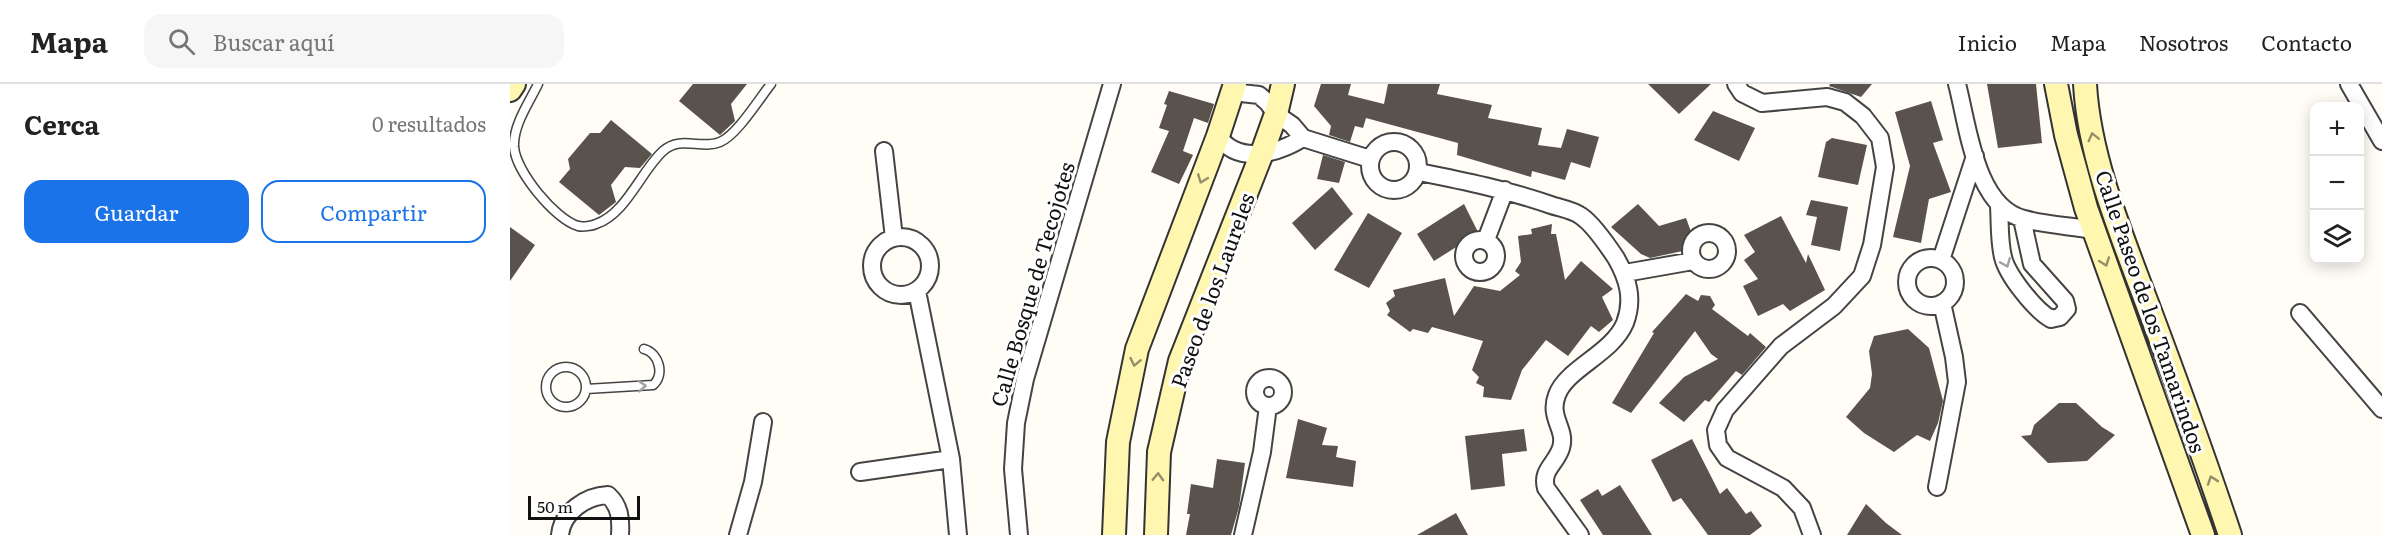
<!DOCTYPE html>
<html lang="es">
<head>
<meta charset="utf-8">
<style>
  :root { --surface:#fff; --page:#f6f6f6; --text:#222; --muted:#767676; --line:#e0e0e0; --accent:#1a73e8 }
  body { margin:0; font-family:Literata,serif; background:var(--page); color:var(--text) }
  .controls { position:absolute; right:18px; top:18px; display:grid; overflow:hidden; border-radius:12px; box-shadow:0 3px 15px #0003 }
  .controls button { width:54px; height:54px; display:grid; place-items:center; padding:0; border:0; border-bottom:2px solid var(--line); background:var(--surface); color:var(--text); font:30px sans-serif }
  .scale { position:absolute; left:18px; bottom:15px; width:112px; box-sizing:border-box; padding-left:6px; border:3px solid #111; border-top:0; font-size:16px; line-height:21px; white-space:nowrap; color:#111; -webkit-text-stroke:4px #fff; paint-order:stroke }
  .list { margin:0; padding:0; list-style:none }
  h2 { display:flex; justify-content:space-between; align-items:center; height:78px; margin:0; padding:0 24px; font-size:26px }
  h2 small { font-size:20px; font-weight:400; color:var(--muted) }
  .actions { display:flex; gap:12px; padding:18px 24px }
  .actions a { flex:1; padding:14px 0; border:2px solid var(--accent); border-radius:18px; text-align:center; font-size:21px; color:var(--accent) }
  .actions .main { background:var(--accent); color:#fff }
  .icon { flex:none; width:33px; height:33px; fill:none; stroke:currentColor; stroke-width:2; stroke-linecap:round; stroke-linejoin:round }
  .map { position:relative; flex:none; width:1872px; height:451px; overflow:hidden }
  header { display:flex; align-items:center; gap:36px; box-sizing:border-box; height:84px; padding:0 30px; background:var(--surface); border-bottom:2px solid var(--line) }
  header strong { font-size:28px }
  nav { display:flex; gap:33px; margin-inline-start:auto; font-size:21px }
  .search { width:420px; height:54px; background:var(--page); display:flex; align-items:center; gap:15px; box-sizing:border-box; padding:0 21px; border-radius:18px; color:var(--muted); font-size:22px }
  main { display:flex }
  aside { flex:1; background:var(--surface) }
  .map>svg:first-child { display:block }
  .building { fill:#5a524d }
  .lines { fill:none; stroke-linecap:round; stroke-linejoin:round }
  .lane-casing { stroke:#444; stroke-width:11 }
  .street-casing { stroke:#444; stroke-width:20 }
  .secondary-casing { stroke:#333; stroke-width:26 }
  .lane { stroke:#fff; stroke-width:8 }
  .street { stroke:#fff; stroke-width:16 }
  .secondary { stroke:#fff6b0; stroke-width:22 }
  .oneway { stroke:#948f68 }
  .oneway2 { stroke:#a0a0a0 }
  .labels { text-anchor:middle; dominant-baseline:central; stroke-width:6; stroke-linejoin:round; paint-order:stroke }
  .street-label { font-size:21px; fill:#111; stroke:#fff }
</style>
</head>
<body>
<header>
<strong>Mapa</strong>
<div class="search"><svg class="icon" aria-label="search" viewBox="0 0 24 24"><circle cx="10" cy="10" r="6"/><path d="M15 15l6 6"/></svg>Buscar aquí</div>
<nav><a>Inicio</a><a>Mapa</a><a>Nosotros</a><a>Contacto</a></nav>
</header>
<main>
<aside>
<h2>Cerca<small>0 resultados</small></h2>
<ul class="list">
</ul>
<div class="actions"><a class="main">Guardar</a><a>Compartir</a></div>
</aside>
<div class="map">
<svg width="1872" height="451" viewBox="0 0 1872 451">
  <rect width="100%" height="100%" fill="#fffdf5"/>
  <path class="building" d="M 183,0 L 237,0 L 221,20 L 225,37 L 210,51 L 169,17 Z
    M 811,0 L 841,0 L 838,11 L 874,20 L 878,0 L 930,0 L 927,10 L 982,21 L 978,34 L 1032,44 L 1028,61 L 1051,64 L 1057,45 L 1089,53 L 1080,84 L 1061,78 L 1055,96 L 1022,87 L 1021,93 L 947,71 L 948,59 L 856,34 L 853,44 L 845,42 L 840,58 L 819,51 L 821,42 L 804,22 Z
    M 1138,0 L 1201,0 L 1169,30 Z
    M 1320,0 L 1362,0 L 1351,13 L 1319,2 Z
    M 1477,0 L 1526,0 L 1532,59 L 1488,64 Z
    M 659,7 L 704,20 L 698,39 L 684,34 L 673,67 L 683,71 L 669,100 L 641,88 L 659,47 L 649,44 L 657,21 L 654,20 Z
    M 1421,17 L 1433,56 L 1423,59 L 1441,108 L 1419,115 L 1411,159 L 1383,153 L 1400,82 L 1385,28 Z
    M 1203,27 L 1245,44 L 1229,77 L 1184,56 Z
    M 101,36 L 142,70 L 130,84 L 115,83 L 101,101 L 106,118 L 89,131 L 49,98 L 60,85 L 58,75 L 80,49 L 90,49 Z
    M 1322,54 L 1357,61 L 1348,101 L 1308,93 L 1316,58 Z
    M 813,71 L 835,78 L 829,99 L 807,95 Z
    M 822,103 L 843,130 L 805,166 L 782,139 Z
    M 1301,116 L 1338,123 L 1330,167 L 1301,161 L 1307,133 L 1296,131 Z
    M 954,120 L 968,148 L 967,150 L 924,177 L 907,150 Z
    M 1128,120 L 1149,142 L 1176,134 L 1187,164 L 1140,174 L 1131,170 L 1101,143 Z
    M 858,129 L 892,149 L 859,204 L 824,186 Z
    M 1271,132 L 1296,179 L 1298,170 L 1315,206 L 1280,227 L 1273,220 L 1248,232 L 1233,202 L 1248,195 L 1234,176 L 1245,168 L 1234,151 Z
    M 1042,140 L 1041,150 L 1046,150 L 1055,196 L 1071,177 L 1103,205 L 1092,213 L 1103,236 L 1089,248 L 1081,242 L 1058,272 L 1036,256 L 1012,286 L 1001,316 L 973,313 L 974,303 L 966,299 L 969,293 L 962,286 L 973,257 L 922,243 L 918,249 L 903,245 L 900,248 L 877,231 L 880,227 L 876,219 L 885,212 L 883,206 L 935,194 L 944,232 L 964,202 L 990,207 L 1010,191 L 1005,187 L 1011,178 L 1008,152 L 1022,150 L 1021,145 Z
    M 0,143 L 25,161 L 0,197 Z
    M 1176,210 L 1188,217 L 1191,211 L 1200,212 L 1205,221 L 1202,225 L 1238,252 L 1240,249 L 1256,263 L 1232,291 L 1226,287 L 1199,318 L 1195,316 L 1174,338 L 1149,319 L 1174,293 L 1208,275 L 1201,270 L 1185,247 L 1121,329 L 1102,319 L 1144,249 L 1142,248 Z
    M 1398,245 L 1419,264 L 1433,317 L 1428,339 L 1420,357 L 1407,351 L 1384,368 L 1354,349 L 1336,333 L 1360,304 L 1362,290 L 1359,267 L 1364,252 Z
    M 1549,319 L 1566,319 L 1592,343 L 1605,351 L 1577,377 L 1538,379 L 1511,352 L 1521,351 L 1524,341 Z
    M 788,335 L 817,344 L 812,361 L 828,362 L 826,373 L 846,377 L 843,403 L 776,394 Z
    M 1014,345 L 1017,367 L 992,370 L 995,402 L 961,406 L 955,352 Z
    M 1182,355 L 1210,410 L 1217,404 L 1236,430 L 1241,427 L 1252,442 L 1240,451 L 1198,451 L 1171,414 L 1163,418 L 1141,376 Z
    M 707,375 L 735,379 L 729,423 L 721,451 L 676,451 L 680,430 L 677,430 L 681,400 L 703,404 Z
    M 1110,401 L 1142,451 L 1093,451 L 1070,416 L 1088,405 L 1092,412 Z
    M 1356,420 L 1376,439 L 1392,451 L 1337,451 Z
    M 946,429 L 958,451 L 907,451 Z"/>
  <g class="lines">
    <g class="lane-casing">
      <path id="lane" d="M 28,0 C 19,19 3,41 4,63 C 6,88 45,135 68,142 C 73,143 82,142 86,140 C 116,130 131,87 153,67 C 171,51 191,66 210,58 C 227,51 249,15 261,0
        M36 303a20 20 0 1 1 40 0a20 20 0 1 1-40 0Z
        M 76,305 L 143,301 C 155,291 149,269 134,265"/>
    </g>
    <g class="street-casing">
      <path id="street" d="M 1226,0 L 1232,9 L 1252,19 L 1317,13 L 1335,18 L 1353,32 L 1370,54 L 1375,83 L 1362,161 L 1352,192 L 1324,222 L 1271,262 L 1215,326 L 1206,346 L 1208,361 L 1217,374 L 1273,404 L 1292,424 L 1302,451
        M 1447,0 C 1458,41 1465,123 1514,135 C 1536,141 1561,142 1583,146
        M 1839,0 L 1872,57
        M 708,52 C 728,81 767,70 793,54 L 782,41 L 766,30 L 758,19 L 749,11 L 722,8
        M 793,54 L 860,75
        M860 82a24 24 0 1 1 48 0a24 24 0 1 1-48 0Z
        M 374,67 L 384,154
        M 909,88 C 954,97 998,106 1041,121 C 1050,124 1063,126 1071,132 C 1083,140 1098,162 1106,174 C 1118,195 1124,215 1115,239 C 1102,270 1057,284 1047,311 C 1038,334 1057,345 1051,364 C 1046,380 1031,386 1036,404 L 1070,451
        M 1489,122 C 1490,138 1489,157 1493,173 C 1497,191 1525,226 1541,235 L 1550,233 L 1557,225 L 1555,217 L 1522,180 L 1512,135
        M1181 167a18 18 0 1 1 36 0a18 18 0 1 1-36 0Z
        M362 182a29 29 0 1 1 58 0a29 29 0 1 1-58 0Z
        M954 172a16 16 0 1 1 32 0a16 16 0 1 1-32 0Z
        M 976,156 L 995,106
        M1397 198a24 24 0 1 1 48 0a24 24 0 1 1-48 0Z
        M 1431,176 L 1465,72
        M 1115,189 L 1183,177
        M 407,207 L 441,375 L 448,451
        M 1790,229 L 1872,325
        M745 308a14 14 0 1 1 28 0a14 14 0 1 1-28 0Z
        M 350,388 L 441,375
        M 1427,403 L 1447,298 L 1444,273 L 1432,219
        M 50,451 C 52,428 76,412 98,411 C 110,422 111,435 110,451
        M 228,451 L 243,398 L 253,338
        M 509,451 L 503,385 L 506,339 L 515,295 L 602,0
        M 733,451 L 752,368 L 758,322"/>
    </g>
    <g class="secondary-casing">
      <path id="secondary" d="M 1546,0 L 1556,51 L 1576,124 L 1693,451
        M 1575,0 C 1579,73 1611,150 1637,219 C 1666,296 1694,373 1720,451
        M 0,6 L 4,0
        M 604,451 L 608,358 L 627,265 L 708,52 L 725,0
        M 646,451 L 649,368 L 670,277 L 752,69 L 766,30 L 773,0"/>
    </g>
    <use href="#lane" class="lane"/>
    <use href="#street" class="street"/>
    <use href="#secondary" class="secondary"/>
  </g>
  <defs><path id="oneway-chevron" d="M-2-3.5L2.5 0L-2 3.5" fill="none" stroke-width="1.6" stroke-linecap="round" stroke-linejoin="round" transform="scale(1.5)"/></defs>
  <g class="oneway">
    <use href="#oneway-chevron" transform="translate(1583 53) rotate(-104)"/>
    <use href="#oneway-chevron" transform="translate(692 95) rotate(111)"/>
    <use href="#oneway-chevron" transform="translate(1595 178) rotate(70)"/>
    <use href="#oneway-chevron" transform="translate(625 278) rotate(102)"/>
    <use href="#oneway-chevron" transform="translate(648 393) rotate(-88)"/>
    <use href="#oneway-chevron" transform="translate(1702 396) rotate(-109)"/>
  </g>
  <g class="oneway2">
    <use href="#oneway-chevron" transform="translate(1496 179) rotate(68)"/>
    <use href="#oneway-chevron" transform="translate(132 302) rotate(-4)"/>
  </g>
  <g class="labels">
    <g class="street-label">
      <text transform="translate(521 200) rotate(-74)">Calle Bosque de Tecojotes</text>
      <text transform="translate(701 206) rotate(-70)">Paseo de los Laureles</text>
      <text transform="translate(1642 227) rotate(71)">Calle Paseo de los Tamarindos</text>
    </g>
  </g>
</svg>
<div class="controls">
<button>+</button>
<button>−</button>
<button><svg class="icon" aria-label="layers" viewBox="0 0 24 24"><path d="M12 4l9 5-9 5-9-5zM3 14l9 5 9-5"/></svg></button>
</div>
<div class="scale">50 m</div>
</div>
</main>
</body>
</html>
